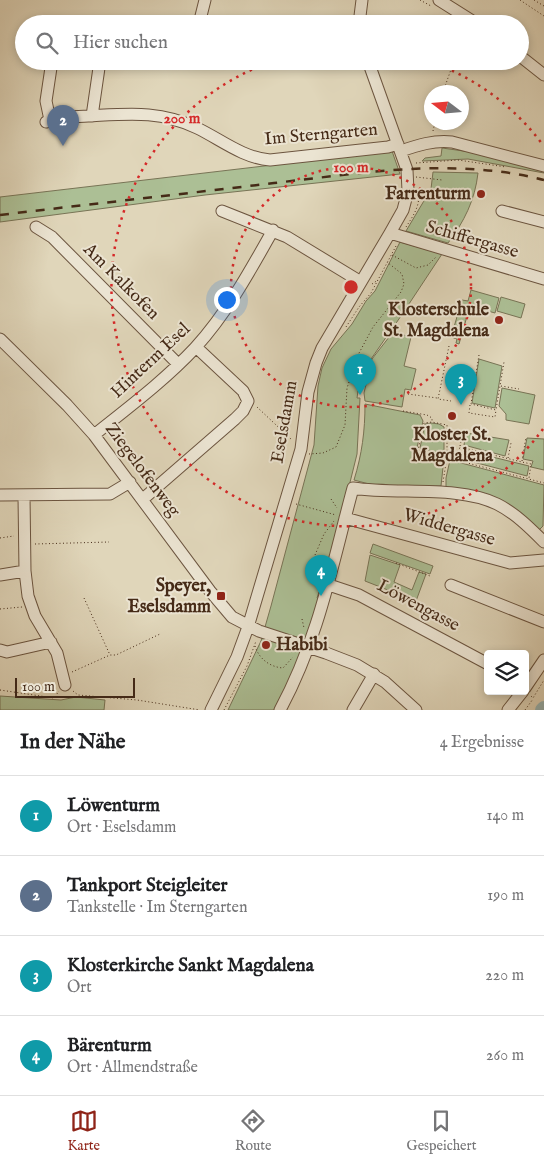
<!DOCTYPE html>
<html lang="de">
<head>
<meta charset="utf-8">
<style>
  :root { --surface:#fff; --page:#f2f2f2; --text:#202124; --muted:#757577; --line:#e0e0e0; --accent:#8f2418 }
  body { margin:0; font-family:"IM FELL English",serif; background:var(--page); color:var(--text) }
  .controls { position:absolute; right:15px; bottom:15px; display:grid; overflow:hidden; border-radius:5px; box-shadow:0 2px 8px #0003 }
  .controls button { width:45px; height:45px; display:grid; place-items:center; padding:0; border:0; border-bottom:1px solid var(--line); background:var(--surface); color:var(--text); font:25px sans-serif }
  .compass { position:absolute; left:424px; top:85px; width:45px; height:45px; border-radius:50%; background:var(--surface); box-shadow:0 2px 8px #0003; rotate:286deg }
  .scale { position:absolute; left:15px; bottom:12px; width:120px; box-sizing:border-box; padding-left:5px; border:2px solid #452a17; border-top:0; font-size:14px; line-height:18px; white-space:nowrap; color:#452a17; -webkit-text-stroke:4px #ebe4d2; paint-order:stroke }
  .you { position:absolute; left:226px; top:299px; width:18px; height:18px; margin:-12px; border:4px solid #fff; border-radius:50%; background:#1a73e8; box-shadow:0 0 0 8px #1a73e833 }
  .badge { display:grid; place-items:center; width:32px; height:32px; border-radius:50%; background:var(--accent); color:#fff; font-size:16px; font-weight:700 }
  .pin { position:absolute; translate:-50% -41px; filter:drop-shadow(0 1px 2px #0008) }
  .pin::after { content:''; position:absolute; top:26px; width:18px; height:15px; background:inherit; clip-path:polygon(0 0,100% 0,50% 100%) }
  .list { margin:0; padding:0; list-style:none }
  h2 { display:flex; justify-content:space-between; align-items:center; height:65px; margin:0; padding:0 20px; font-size:21px }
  h2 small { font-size:16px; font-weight:400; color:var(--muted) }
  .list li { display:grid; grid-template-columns:32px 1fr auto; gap:15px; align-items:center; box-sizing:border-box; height:80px; padding:0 20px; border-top:1px solid var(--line) }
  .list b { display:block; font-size:19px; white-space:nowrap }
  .list p { margin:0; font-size:16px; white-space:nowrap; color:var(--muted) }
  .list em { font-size:16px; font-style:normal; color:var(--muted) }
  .icon { flex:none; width:28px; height:28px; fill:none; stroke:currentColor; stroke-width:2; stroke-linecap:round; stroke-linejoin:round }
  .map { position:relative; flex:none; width:544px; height:710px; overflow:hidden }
  .search { position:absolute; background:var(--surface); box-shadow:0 2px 8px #0003; left:15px; right:15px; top:15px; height:55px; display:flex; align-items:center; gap:12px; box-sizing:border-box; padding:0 18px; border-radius:28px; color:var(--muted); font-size:19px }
  .sheet { height:385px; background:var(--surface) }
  nav { display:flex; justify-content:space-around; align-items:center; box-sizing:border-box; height:70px; border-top:1px solid var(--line); background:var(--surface); font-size:14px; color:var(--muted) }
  nav a { display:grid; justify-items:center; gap:2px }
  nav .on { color:var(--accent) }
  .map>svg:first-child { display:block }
  .green { fill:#acbf95; stroke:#787456 }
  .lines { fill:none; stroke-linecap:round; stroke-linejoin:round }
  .river { stroke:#97b7b9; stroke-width:14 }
  .minor-casing { stroke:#6c5540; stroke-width:13 }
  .path { stroke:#452a17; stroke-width:1; stroke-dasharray:1 2.5; stroke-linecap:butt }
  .minor { stroke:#ebe4d2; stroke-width:11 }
  .rail { stroke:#452a17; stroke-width:2.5; stroke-dasharray:9 9; stroke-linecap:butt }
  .ring { fill:none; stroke:#d62828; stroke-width:2.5; stroke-dasharray:2.5 5 }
  .poi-dot { fill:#8f2418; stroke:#ebe4d2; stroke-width:2 }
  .labels { text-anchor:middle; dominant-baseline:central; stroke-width:4; stroke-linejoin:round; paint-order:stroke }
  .street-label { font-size:18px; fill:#452a17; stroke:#ebe4d2 }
  .poi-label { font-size:18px; font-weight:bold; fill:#452a17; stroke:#ebe4d2; text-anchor:end }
  .centre { fill:#d62828; stroke:#ebe4d2; stroke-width:2.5 }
  .ring-label { font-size:15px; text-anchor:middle; font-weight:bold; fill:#d62828; stroke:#ebe4d2; stroke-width:4; stroke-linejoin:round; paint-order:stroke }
</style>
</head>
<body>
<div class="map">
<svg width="544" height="710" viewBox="0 0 544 710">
  <rect width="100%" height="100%" fill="#e0d6ba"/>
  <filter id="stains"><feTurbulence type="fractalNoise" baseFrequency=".004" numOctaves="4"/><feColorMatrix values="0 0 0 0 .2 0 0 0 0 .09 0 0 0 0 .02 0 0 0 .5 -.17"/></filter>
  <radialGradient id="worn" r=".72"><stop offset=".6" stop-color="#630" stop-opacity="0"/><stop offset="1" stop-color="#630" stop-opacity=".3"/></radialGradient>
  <path class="green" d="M 442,148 L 478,153 L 544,169 L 544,173 L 468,159 L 422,161 L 425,158 L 441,156 Z
    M 392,151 L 400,174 L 205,195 L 0,222 L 0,197 Z
    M 433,172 L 478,173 C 475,200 464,222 448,243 L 406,231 L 431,189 Z
    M 400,242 L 442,254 L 401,316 L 371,359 L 361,391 L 358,391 L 357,398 L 360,398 L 357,454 L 323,592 L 319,592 L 317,598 L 320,600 L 292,675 L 274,710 L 228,710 L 261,641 L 271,606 L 314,445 L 318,386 L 322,368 L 331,349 L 352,324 L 366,301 L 375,291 Z
    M 471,290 L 499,298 L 495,313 L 470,306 L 459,344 L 456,343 L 457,339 L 451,337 L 462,300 L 468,301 Z
    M 501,297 L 525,304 L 521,318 L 497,311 Z
    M 393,332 L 411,337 L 404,366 L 416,369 L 411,390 L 405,389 L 402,407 L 365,401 L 364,393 L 372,359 Z
    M 479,359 L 502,366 L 495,408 L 472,403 Z
    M 502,388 L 535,395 L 529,424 L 506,420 L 506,414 L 499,406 Z
    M 365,404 L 420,415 L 423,421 L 416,452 L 444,458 L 441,486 L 384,488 L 354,480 C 362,454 365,431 365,404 Z
    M 431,423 L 439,424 L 444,427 L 444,454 L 420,448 L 425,424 Z
    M 466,433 L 509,440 L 505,456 L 464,445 Z
    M 527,438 L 544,439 L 544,470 L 531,467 L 533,461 L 523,459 Z
    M 464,450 L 529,466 L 527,476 L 454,457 Z
    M 450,460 L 544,485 L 543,526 L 539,530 L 506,503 L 446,488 L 446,478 Z
    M 373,544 L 433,566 L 430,574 L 370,553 Z
    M 370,555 L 400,565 L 394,582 L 412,590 L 419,572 L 426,574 L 416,601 L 365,581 Z
    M 0,696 L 61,700 L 76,697 L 105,700 L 104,710 L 0,710 Z"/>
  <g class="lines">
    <path class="river" d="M 542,710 L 544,708"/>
    <g class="minor-casing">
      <path id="minor" d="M 439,0 L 477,24
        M 199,24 L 205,0
        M 359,24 L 362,0
        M 520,56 L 544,75
        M 92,116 L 100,61
        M 50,120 L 46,101 L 52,61
        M 46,122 C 59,116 74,117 88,116 C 128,114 159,110 197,128 C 220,139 243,158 270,160 L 388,147 L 398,144
        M 401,151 C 418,145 434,140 452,142 L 544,166
        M 222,211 L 287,237 L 361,282
        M 502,211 L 544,222
        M 36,227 L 52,237 L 178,364
        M 390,233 L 544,279
        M 0,339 L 67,405 L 94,435 L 210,591 L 232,617 L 259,631 L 326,653 L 357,665 L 385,682 L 416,710
        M 94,435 C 129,407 165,380 195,348 C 227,313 250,271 273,230
        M 0,495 L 110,494 L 130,482
        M 24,496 L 25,571 L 28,596 L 35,616 L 57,653 L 65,685
        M 143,499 L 235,419 L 243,411 L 248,401 L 243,391 L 196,347
        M 345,518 L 510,563 L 544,560
        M 0,575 L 25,571
        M 329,585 L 359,595 L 488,664
        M 451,585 L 544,622
        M 0,650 L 7,652 L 51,642
        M 525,688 L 544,660
        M 211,710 L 237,657 L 248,627 L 301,449 L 308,392 L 316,363 L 322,348 L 390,233 L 403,210 L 408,191 L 407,170 L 368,61
        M 280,710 C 319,638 332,565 353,488 C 397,495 458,485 497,504 C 515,513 530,528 544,542
        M 353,710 L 374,674
        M 508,710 L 523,691"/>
    </g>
    <path class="path" d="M 420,0 L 431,6
      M 520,0 L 544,16
      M 534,0 L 544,6
      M 509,61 L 515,66
      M 443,62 L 451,66
      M 443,92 L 454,61
      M 433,131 L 435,122
      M 416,163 L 458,160 L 506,167
      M 416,177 L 442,180
      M 406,227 C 413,216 421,205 418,192
      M 392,255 L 416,268 L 428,265 L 436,257
      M 372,284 L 378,280
      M 346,327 L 359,307 L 371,293 L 396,246
      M 449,346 L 438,399 L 451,401
      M 479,355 L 471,404 L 496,410 L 504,362
      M 501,386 L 519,389
      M 408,394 L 437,398
      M 470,405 L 469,413 L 495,417 L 496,410
      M 257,407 L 292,440
      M 403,411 L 427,415 L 432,418 L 432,421
      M 460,446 L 463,433
      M 309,454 L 323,453 L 336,447 L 345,425 L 347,388 L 358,355 L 373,327 L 401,292 L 404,284 L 402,274 L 387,262
      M 448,456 L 459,450 L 460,447 L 522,462 L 531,464 L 529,478
      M 508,458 L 511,443
      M 522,461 L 526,437
      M 443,482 L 447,457 L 447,425 L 432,422 L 424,423 L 418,450 L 544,483
      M 331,499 L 337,508
      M 296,504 L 336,515
      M 0,538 L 14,536
      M 35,544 L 109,542
      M 315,555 L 324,534 L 334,521
      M 396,563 L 430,576
      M 84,598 L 110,655
      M 0,609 L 22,607
      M 302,619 L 304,628
      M 255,646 C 259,659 270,667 283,668 L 293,657
      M 72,672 L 110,655 L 116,655 L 160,634
      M 0,690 L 54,698 L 59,691
      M 73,691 L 78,695 L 137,700 L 200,710
      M 531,696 L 533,698 L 544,680
      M 224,710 L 247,666 L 256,641
      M 525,710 L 533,699"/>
    <use href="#minor" class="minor"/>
    <path class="rail" d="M 0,215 C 91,204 183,194 274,183 C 364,173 454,157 544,180"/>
  </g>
  <g class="ring">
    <circle cx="351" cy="287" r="120"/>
    <path d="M543 429A239 239 0 1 1 271 62M431 62A239 239 0 0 1 543 145"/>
  </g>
  <g class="poi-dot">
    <circle cx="481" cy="194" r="5"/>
    <circle cx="499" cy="320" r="5"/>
    <circle cx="452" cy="416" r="5"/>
    <rect x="216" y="591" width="10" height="10" rx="2.5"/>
    <circle cx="266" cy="645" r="5"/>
  </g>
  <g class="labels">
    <g class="street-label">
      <text transform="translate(321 135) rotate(-5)">Im Sterngarten</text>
      <text transform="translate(472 240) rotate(16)">Schiffergasse</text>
      <text transform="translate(121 282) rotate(45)">Am Kalkofen</text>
      <text transform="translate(151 361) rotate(-43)">Hinterm Esel</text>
      <text transform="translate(285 422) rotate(-80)">Eselsdamm</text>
      <text transform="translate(142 470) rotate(53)">Ziegelofenweg</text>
      <text transform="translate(449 528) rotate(16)">Widdergasse</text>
      <text transform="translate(418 606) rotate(28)">Löwengasse</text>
    </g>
    <g class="poi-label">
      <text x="471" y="194">Farrenturm</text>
      <text x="489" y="310">Klosterschule<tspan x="489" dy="21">St. Magdalena</tspan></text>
      <text x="452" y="435" text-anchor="middle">Kloster St.<tspan x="452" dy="21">Magdalena</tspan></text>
      <text x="211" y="586">Speyer,<tspan x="211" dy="21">Eselsdamm</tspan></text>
      <text x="276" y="645" text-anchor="start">Habibi</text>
    </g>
  </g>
  <circle cx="351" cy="287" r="8" class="centre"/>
  <g class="ring-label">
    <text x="182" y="123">200 m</text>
    <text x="351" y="172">100 m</text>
  </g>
  <rect width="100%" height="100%" filter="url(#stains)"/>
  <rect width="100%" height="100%" fill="url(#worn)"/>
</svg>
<div class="controls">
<button><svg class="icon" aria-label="layers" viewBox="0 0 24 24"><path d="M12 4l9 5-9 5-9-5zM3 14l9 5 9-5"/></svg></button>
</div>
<svg class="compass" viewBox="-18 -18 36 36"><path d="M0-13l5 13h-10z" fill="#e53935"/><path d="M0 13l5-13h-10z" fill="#757577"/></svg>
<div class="scale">100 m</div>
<div class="you"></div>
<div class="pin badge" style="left:360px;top:395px;background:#0f9aa8">1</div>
<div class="pin badge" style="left:63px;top:146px;background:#5c6f8a">2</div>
<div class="pin badge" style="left:461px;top:405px;background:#0f9aa8">3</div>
<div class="pin badge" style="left:321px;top:596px;background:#0f9aa8">4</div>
<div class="search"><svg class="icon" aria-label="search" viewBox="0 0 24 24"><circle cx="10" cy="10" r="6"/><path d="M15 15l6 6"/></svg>Hier suchen</div>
</div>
<section class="sheet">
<h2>In der Nähe<small>4 Ergebnisse</small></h2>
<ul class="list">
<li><span class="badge" style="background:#0f9aa8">1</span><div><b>Löwenturm</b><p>Ort · Eselsdamm</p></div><em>140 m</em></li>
<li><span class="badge" style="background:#5c6f8a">2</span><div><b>Tankport Steigleiter</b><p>Tankstelle · Im Sterngarten</p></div><em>190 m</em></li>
<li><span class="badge" style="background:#0f9aa8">3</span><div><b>Klosterkirche Sankt Magdalena</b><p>Ort</p></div><em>220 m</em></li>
<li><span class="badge" style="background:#0f9aa8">4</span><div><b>Bärenturm</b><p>Ort · Allmendstraße</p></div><em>260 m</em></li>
</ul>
</section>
<nav>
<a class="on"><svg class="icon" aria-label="map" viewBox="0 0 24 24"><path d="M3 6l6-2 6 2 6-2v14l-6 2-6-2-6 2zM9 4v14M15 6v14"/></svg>Karte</a>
<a><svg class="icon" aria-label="directions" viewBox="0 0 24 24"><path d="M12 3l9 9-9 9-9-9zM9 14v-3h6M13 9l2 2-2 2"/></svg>Route</a>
<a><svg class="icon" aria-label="saved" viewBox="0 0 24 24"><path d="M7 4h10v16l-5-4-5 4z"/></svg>Gespeichert</a>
</nav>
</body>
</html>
